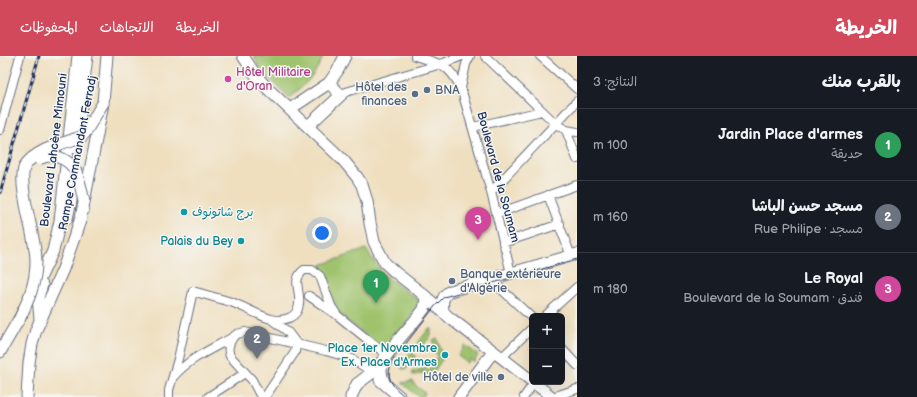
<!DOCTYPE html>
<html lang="ar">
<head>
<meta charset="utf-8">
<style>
  :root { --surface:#171b24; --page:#20242c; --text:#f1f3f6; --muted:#9ea1a6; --line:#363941; --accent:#d1495b }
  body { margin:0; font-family:"Balsamiq Sans","Playpen Sans Arabic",sans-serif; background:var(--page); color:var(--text); direction:rtl }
  .controls { position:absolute; right:12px; bottom:12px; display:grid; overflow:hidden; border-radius:6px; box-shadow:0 4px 16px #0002 }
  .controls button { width:36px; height:36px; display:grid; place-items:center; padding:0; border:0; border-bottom:1px solid var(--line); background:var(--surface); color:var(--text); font:20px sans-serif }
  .you { position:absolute; left:322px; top:177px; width:14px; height:14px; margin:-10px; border:3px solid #fff; border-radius:50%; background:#1a73e8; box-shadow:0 0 0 6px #1a73e833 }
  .badge { display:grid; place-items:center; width:26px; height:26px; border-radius:50%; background:var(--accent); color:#fff; font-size:13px; font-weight:700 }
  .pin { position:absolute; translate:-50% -33px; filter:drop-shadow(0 1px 2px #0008) }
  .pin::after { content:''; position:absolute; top:21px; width:14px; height:12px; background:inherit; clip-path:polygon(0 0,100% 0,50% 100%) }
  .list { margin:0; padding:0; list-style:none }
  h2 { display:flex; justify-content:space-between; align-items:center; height:52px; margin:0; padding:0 16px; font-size:17px }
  h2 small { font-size:13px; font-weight:400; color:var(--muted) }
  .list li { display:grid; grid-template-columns:26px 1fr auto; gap:12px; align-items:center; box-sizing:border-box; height:72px; padding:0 16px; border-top:1px solid var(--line) }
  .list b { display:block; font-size:15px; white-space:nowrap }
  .list p { margin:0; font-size:13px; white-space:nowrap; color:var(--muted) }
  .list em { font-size:13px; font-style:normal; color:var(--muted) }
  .map { position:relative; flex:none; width:577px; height:341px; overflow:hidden; direction:ltr }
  header { display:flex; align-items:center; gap:24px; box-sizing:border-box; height:56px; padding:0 20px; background:var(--accent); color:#fff }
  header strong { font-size:19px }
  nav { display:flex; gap:22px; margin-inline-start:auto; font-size:14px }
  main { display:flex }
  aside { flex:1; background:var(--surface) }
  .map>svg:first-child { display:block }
  .green { fill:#9fc26c; stroke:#5d7865 }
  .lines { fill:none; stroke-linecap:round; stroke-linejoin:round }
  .minor-casing { stroke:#656d80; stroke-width:10 }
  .major-casing { stroke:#656d80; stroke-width:13 }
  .minor { stroke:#fff; stroke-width:8 }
  .major { stroke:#fff; stroke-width:11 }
  .tram { stroke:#1b2f5e; stroke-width:1 }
  .rail-casing { stroke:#1b2f5e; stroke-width:3 }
  .rail { stroke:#f6f6f2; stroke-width:1.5; stroke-dasharray:4.5; stroke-linecap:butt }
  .major-bridge-casing { stroke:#656d80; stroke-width:13; stroke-linecap:butt }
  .major-bridge { stroke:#fff; stroke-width:11 }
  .hotel-dot { fill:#d1479c; stroke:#f6f6f2; stroke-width:1.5 }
  .service-dot { fill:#5c6f8a; stroke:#f6f6f2; stroke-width:1.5 }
  .culture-dot { fill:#0f9aa8; stroke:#f6f6f2; stroke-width:1.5 }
  .labels { text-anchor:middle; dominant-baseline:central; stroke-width:3; stroke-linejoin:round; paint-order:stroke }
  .hotel-label { font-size:12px; fill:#b23c85; stroke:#f6f6f2; text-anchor:start }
  .service-label { font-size:12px; fill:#4e5e75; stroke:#f6f6f2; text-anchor:end }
  .street-label { font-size:12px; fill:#1b2f5e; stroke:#f6f6f2 }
  .culture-label { font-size:12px; fill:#0d838f; stroke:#f6f6f2; text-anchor:end }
</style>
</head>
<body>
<header>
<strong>الخريطة</strong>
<nav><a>الخريطة</a><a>الاتجاهات</a><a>المحفوظات</a></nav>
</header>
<main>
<aside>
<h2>بالقرب منك<small>النتائج: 3</small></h2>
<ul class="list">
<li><span class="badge" style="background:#2e9e5b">1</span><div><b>Jardin Place d'armes</b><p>حديقة</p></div><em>100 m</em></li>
<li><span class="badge" style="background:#6b7280">2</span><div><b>مسجد حسن الباشا</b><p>مسجد · Rue Philipe</p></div><em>160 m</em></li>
<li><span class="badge" style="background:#d1479c">3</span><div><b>Le Royal</b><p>فندق · Boulevard de la Soumam</p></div><em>180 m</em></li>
</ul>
</aside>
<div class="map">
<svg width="577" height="341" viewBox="0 0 577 341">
  <rect width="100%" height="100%" fill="#f6f6f2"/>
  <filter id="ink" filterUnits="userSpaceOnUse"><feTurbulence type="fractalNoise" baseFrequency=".025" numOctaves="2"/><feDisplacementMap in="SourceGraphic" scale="8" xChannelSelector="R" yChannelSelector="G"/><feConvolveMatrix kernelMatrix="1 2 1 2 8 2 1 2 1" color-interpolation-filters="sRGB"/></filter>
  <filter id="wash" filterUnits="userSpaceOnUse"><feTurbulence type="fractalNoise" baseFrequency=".012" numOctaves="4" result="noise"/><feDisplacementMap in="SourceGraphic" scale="16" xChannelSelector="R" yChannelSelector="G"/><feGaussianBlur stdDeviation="0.9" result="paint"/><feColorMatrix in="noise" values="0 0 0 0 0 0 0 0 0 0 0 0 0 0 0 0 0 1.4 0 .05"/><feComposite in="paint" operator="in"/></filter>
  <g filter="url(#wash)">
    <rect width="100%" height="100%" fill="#efdfbf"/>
    <path class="green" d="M 254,0 L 324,0 L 314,18 L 307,26 L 290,42 L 260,14 Z
      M 366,193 L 383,218 L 417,243 L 419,250 L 387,296 L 339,258 L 326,225 L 321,209 Z
      M 429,272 L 431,273 L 431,280 L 420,293 L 416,290 Z
      M 437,282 L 441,295 L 443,296 L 442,299 L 444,301 L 432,318 L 430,317 L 428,319 L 425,317 L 413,319 L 412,315 L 427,312 L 429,314 L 438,299 L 436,298 L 433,284 Z
      M 465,289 L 478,299 L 474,306 L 470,303 L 467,307 L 458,300 Z
      M 411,296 L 416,300 L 406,313 L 402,313 L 401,310 Z
      M 413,325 L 414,328 L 425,337 L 423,341 L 419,341 L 402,327 Z"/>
  </g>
  <g filter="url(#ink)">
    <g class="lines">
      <g class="minor-casing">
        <path id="minor" d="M 415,0 C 440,8 448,7 461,32 L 491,136 L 511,217
          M 485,0 L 555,67 L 566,74 L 577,103
          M 540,0 L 577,33
          M 461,32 L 466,8 L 470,0
          M 341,39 L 346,36 L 441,8 L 462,0
          M 473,71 L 542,55
          M 0,74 L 20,0
          M 566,74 L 577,76
          M 491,136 L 577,45
          M 548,139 L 571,200
          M 496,158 L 577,129
          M 503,187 L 560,168
          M 494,222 L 498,230 L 532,262
          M 309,240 L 334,257
          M 545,260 L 577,231
          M 233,281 C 229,288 227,293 230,300 L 252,324 L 261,341
          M 562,293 L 577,309
          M 501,302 L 532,272
          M 174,320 C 190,302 212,293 233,281 L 237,278 L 245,276 L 326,295 L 350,302 L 373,316
          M 169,341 L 169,334 L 178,303 L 193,235 C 205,239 218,242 231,246 C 245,251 257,259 271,263 C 283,266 298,262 299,248 C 301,234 291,224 304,214 L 312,214 L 320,220 L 331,250 L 337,259 L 387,299
          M 208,341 L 245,317
          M 265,341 L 295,296 L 296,287 L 287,275 L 272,264
          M 524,341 L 534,327
          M 552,341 L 577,333"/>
      </g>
      <g class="major-casing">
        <path id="major" d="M 243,0 L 255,18 L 266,31 L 343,104 L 357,121 L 362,129 L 367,145 L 370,167 L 374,186 L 385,207 L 396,217 L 424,239 L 450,262 L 532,325
          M 290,53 L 329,27 L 338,14 L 345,0
          M 308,70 L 341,39 L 329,27
          M 76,91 L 87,0
          M 67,162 L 71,145 L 73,118
          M 32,239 L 53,195 L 60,165 L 78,0
          M 444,257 C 441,248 442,240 450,235 L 577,198
          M 40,263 L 38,241 L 42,229
          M 0,296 L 23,256
          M 380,324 L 400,341
          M 533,326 L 552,341
          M 385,328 C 382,323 381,318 381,312 C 384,296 414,268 424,253 L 426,244 L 424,239
          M 27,341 L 29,307 L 32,288 L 36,274 L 63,213 L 81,162 L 103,47 L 107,0
          M 351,341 L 357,328 L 373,316 L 383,304
          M 459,341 L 493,296"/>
      </g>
      <use href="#minor" class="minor"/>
      <use href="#major" class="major"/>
      <path class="tram" d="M 406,341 C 392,331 384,321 393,304 L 436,249 L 444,241 L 577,203"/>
      <g class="rail-casing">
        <path id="rail" d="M 0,137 L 39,0"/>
      </g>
      <use href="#rail" class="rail"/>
      <g class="major-bridge-casing">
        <path id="major-bridge" d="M 39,103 C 52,96 69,102 76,116 C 80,125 82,136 84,146
          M 19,264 C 28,245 36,228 36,206 C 37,183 16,128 25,110 C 34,94 64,87 81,81 L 85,77 L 103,47"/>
      </g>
      <use href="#major-bridge" class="major-bridge"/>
    </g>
  </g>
  <circle class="hotel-dot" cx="228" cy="23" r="4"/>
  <g class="service-dot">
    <circle cx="427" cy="34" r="4"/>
    <circle cx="415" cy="38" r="4"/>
    <circle cx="452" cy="225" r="4"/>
    <circle cx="501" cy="321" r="4"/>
  </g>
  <g class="culture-dot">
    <circle cx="184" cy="156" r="4"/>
    <circle cx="241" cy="185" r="4"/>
    <circle cx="445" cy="299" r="4"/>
  </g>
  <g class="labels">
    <g class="hotel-label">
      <text x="236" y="16">Hôtel Militaire<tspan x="236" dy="14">d'Oran</tspan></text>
    </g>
    <g class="service-label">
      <text x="407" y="31">Hôtel des<tspan x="407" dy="14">finances</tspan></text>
      <text x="435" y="34" text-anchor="start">BNA</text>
      <text x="460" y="218" text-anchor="start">Banque extérieure<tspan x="460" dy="14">d'Algérie</tspan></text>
      <text x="493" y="321">Hôtel de ville</text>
    </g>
    <g class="street-label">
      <text transform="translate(54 94) rotate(-83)">Boulevard Lahcène Mimouni</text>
      <text transform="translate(78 97) rotate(-79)">Rampe Commandant Ferradj</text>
      <text transform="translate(498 121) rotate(75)">Boulevard de la Soumam</text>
    </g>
    <g class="culture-label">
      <text x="192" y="156" text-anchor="start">برج شاتونوف</text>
      <text x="233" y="185">Palais du Bey</text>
      <text x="437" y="292">Place 1er Novembre<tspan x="437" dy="14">Ex. Place d'Armes</tspan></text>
    </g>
  </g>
</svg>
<div class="controls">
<button>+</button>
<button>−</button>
</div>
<div class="you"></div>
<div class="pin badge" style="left:376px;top:247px;background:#2e9e5b">1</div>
<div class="pin badge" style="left:257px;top:303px;background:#6b7280">2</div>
<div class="pin badge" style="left:478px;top:184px;background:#d1479c">3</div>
</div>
</main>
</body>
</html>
